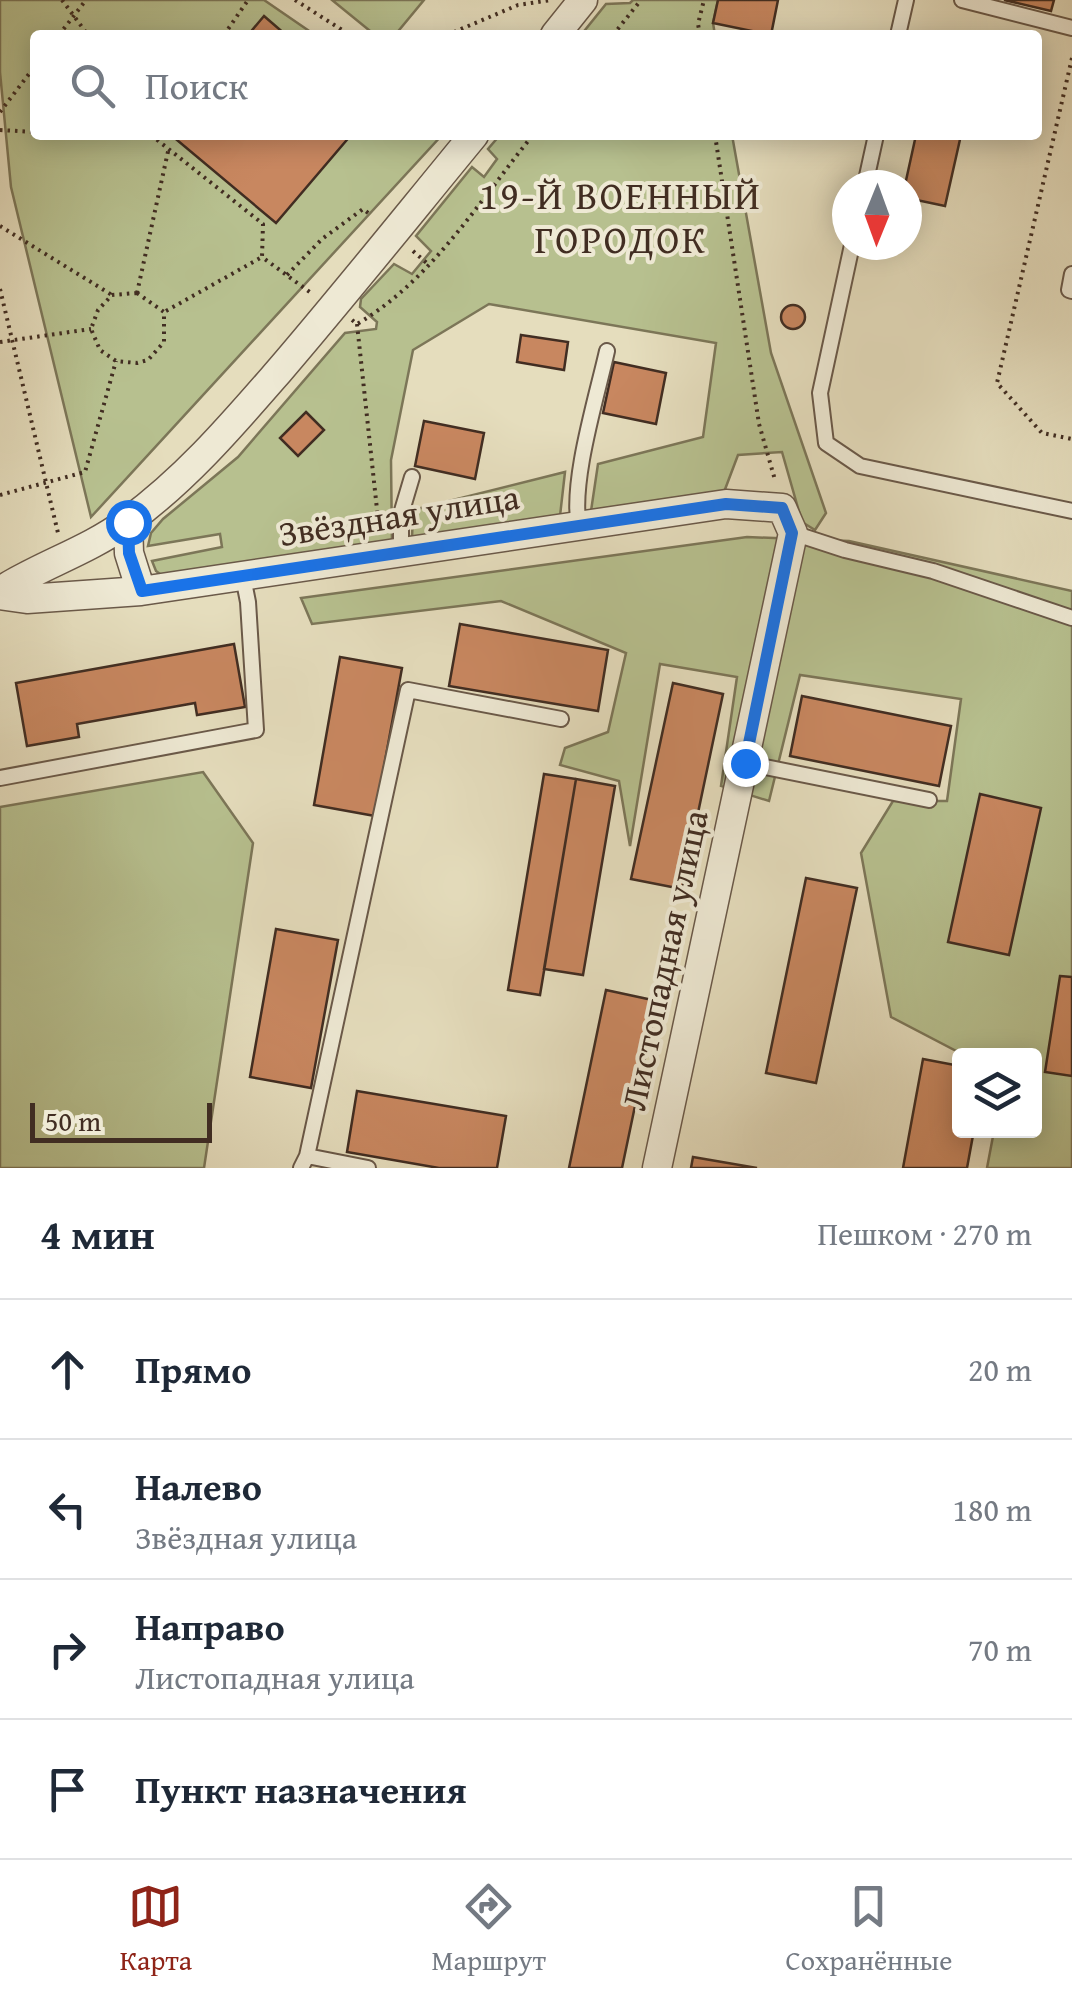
<!DOCTYPE html>
<html lang="ru">
<head>
<meta charset="utf-8">
<style>
  :root { --surface:#fff; --page:#f2f2f3; --text:#1f2937; --muted:#747a83; --line:#e0e1e3; --accent:#8f2418 }
  body { margin:0; font-family:"Gentium Book Plus",serif; background:var(--page); color:var(--text) }
  .controls { position:absolute; right:30px; bottom:30px; display:grid; overflow:hidden; border-radius:10px; box-shadow:0 5px 25px #0003 }
  .controls button { width:90px; height:90px; display:grid; place-items:center; padding:0; border:0; border-bottom:2px solid var(--line); background:var(--surface); color:var(--text); font:50px sans-serif }
  .compass { position:absolute; left:832px; top:170px; width:90px; height:90px; border-radius:50%; background:var(--surface); box-shadow:0 5px 25px #0003; rotate:181deg }
  .scale { position:absolute; left:30px; bottom:25px; width:182px; box-sizing:border-box; padding-left:10px; border:5px solid #412d22; border-top:0; font-size:28px; line-height:35px; white-space:nowrap; color:#412d22; -webkit-text-stroke:8px #eee9d4; paint-order:stroke }
  .stop { position:absolute; width:30px; height:30px; margin:-22px; border:8px solid #1a73e8; border-radius:50%; background:#fff }
  .stop.end { background:#1a73e8; border-color:#fff; box-shadow:0 2px 10px #0008 }
  .list { margin:0; padding:0; list-style:none }
  h2 { display:flex; justify-content:space-between; align-items:center; height:130px; margin:0; padding:0 40px; font-size:42px }
  h2 small { font-size:32px; font-weight:400; color:var(--muted) }
  .list li { display:grid; grid-template-columns:65px 1fr auto; gap:30px; align-items:center; box-sizing:border-box; height:140px; padding:0 40px; border-top:2px solid var(--line) }
  .list b { display:block; font-size:38px; white-space:nowrap }
  .list p { margin:0; font-size:32px; white-space:nowrap; color:var(--muted) }
  .list em { font-size:32px; font-style:normal; color:var(--muted) }
  .icon { flex:none; width:55px; height:55px; fill:none; stroke:currentColor; stroke-width:2; stroke-linecap:round; stroke-linejoin:round }
  .map { position:relative; flex:none; width:1072px; height:1168px; overflow:hidden }
  .search { position:absolute; background:var(--surface); box-shadow:0 5px 25px #0003; left:30px; right:30px; top:30px; height:110px; display:flex; align-items:center; gap:25px; box-sizing:border-box; padding:0 35px; border-radius:10px; color:var(--muted); font-size:38px }
  .sheet { height:690px; background:var(--surface) }
  nav { display:flex; justify-content:space-around; align-items:center; box-sizing:border-box; height:140px; border-top:2px solid var(--line); background:var(--surface); font-size:28px; color:var(--muted) }
  nav a { display:grid; justify-items:center; gap:5px }
  nav .on { color:var(--accent) }
  .map>svg:first-child { display:block }
  .green { fill:#b7c08f; stroke:#7c7658; stroke-width:2.5 }
  .building { fill:#c88760; stroke:#412d22; stroke-width:2.5 }
  .lines { fill:none; stroke-linecap:round; stroke-linejoin:round }
  .lane-casing { stroke:#6a5949; stroke-width:18 }
  .street-casing { stroke:#6a5949; stroke-width:31 }
  .path { stroke:#412d22; stroke-width:4; stroke-dasharray:2.5 5; stroke-linecap:butt }
  .lane { stroke:#eee9d4; stroke-width:14 }
  .street { stroke:#eee9d4; stroke-width:28 }
  .route { stroke:#1a73e8; stroke-width:12 }
  .labels { text-anchor:middle; dominant-baseline:central; stroke-width:8; stroke-linejoin:round; paint-order:stroke }
  .street-label { font-size:35px; fill:#412d22; stroke:#eee9d4 }
  .neighbourhood-label { font-size:38px; letter-spacing:2.5px; fill:#412d22; stroke:#eee9d4 }
</style>
</head>
<body>
<div class="map">
<svg width="1072" height="1168" viewBox="0 0 1072 1168">
  <rect width="100%" height="100%" fill="#e5ddbd"/>
  <filter id="stains"><feTurbulence type="fractalNoise" baseFrequency=".002" numOctaves="4"/><feColorMatrix values="0 0 0 0 .2 0 0 0 0 .09 0 0 0 0 .02 0 0 0 .5 -.17"/></filter>
  <radialGradient id="worn" r=".72"><stop offset=".6" stop-color="#630" stop-opacity="0"/><stop offset="1" stop-color="#630" stop-opacity=".3"/></radialGradient>
  <path class="green" d="M 0,0 L 264,0 L 315,35 L 35,35 L 35,135 L 442,135 L 91,517 L 11,187 L 0,72 Z
    M 332,0 L 424,0 L 395,35 L 375,35 Z
    M 633,0 L 718,0 L 713,23 L 715,35 L 581,35 L 606,4 L 630,3 Z
    M 500,135 L 732,135 L 771,353 L 826,513 L 815,530 L 802,522 L 782,452 L 738,455 L 724,492 L 591,511 L 598,464 L 703,437 L 716,343 L 489,304 L 413,350 L 391,460 L 392,543 L 168,580 L 156,571 L 152,561 L 222,547 L 220,534 L 148,546 L 151,533 L 163,519 L 238,457 L 345,333 L 376,329 L 377,322 L 360,307 L 361,299 L 394,264 L 412,274 L 431,251 L 416,236 L 472,167 L 484,177 L 497,159 L 488,149 Z
    M 565,472 L 560,516 L 412,539 L 413,510 Z
    M 747,537 L 849,541 L 1072,591 L 1072,1168 L 987,1168 L 994,1131 L 1034,1130 L 1034,1056 L 964,1055 L 891,1017 L 861,853 L 893,801 L 947,801 L 961,699 L 800,675 L 769,801 L 721,786 L 737,677 L 660,664 L 630,846 L 619,781 L 560,765 L 565,748 L 608,732 L 626,653 L 501,601 L 312,624 L 301,598 Z
    M 203,772 L 253,843 L 204,1168 L 0,1168 L 0,807 Z"/>
  <path class="building" d="M 718,0 L 778,0 L 771,35 L 713,23 Z
    M 1004,0 L 1054,0 L 1051,11 Z
    M 264,16 L 286,35 L 248,35 Z
    M 171,135 L 351,135 L 276,223 Z
    M 916,135 L 961,135 L 945,206 L 907,198 L 905,185 Z
    M781 317a12 12 0 1 1 24 0a12 12 0 1 1-24 0Z
    M 521,335 L 568,342 L 564,370 L 517,362 Z
    M 614,362 L 666,373 L 656,424 L 603,413 Z
    M 306,412 L 324,430 L 298,456 L 280,438 Z
    M 424,421 L 484,433 L 475,479 L 415,466 Z
    M 460,624 L 608,650 L 598,711 L 449,686 Z
    M 234,644 L 245,707 L 197,715 L 195,703 L 77,724 L 79,737 L 27,746 L 16,683 Z
    M 340,657 L 402,668 L 375,816 L 314,805 Z
    M 673,683 L 723,694 L 682,889 L 631,879 Z
    M 802,696 L 951,726 L 939,786 L 790,756 Z
    M 544,774 L 576,779 L 540,995 L 508,990 Z
    M 576,779 L 615,786 L 583,975 L 544,969 Z
    M 980,794 L 1041,808 L 1009,955 L 948,942 Z
    M 806,878 L 857,888 L 816,1083 L 766,1073 Z
    M 276,929 L 338,940 L 311,1088 L 250,1077 Z
    M 1060,976 L 1072,977 L 1072,1076 L 1045,1072 Z
    M 606,990 L 657,1001 L 622,1168 L 569,1168 Z
    M 923,1059 L 960,1066 L 960,1130 L 974,1130 L 967,1168 L 903,1168 Z
    M 357,1091 L 506,1116 L 497,1168 L 439,1168 L 347,1152 Z
    M 693,1157 L 757,1168 L 691,1168 Z"/>
  <g class="lines">
    <g class="lane-casing">
      <path id="lane" d="M 962,0 L 1072,28
        M 898,35 L 906,0
        M 865,185 L 876,135
        M 852,245 L 820,393 L 826,443 L 860,466 L 1072,511
        M 1072,274 L 1069,290 L 1072,291
        M 579,526 C 570,483 597,396 607,351
        M 793,533 L 845,550 L 933,571 L 1072,618
        M 401,551 L 401,514 L 412,477
        M 745,763 L 929,800
        M 0,778 L 256,730 L 248,602 L 243,577
        M 307,1156 L 368,1168
        M 301,1168 L 307,1156 L 408,690 L 561,719"/>
    </g>
    <g class="street-casing">
      <path id="street" d="M 555,35 L 583,0
        M 128,521 L 129,553 L 141,591
        M 0,591 C 41,565 88,551 127,522 C 186,479 232,425 279,371 C 345,294 409,214 474,135
        M 0,595 L 27,599 L 141,591 L 726,504 L 782,508 L 793,533 L 657,1168"/>
    </g>
    <path class="path" d="M 62,0 L 88,35
      M 295,0 L 350,35
      M 59,35 L 86,0
      M 224,35 L 248,0
      M 447,35 L 518,5 L 551,0
      M 613,35 L 641,0
      M 700,35 L 698,24 L 704,0
      M 1072,58 L 997,383 L 1042,433 L 1072,439
      M 0,112 L 35,66
      M 0,130 L 35,132
      M 105,135 L 150,137
      M 151,135 L 263,224 L 262,257 L 311,293
      M 715,135 L 759,424 L 775,480
      M 0,226 L 112,295
      M 413,251 L 429,265
      M 287,275 L 322,239 L 363,209 L 372,216
      M 0,289 L 58,533
      M 137,293 L 164,312 L 164,342 L 148,360 L 137,363 L 116,361 L 100,350 L 91,329 L 98,310 L 112,295 Z
      M 137,293 L 169,147
      M 166,311 L 262,257
      M 352,320 L 357,324 C 431,281 480,200 533,135
      M 357,324 L 379,528
      M 0,342 L 91,329
      M 0,495 L 85,472 L 116,361"/>
    <use href="#lane" class="lane"/>
    <use href="#street" class="street"/>
  </g>
  <g class="lines">
    <path class="route" d="M 128,522 L 129,553 L 142,591 L 726,504 L 782,508 L 792,533 L 745,763"/>
  </g>
  <g class="labels">
    <g class="street-label">
      <text transform="translate(399 515) rotate(-9)">Звёздная улица</text>
      <text transform="translate(664 960) rotate(-78)">Листопадная улица</text>
    </g>
    <g class="neighbourhood-label">
      <text x="621" y="195">19-Й ВОЕННЫЙ<tspan x="621" dy="44">ГОРОДОК</tspan></text>
    </g>
  </g>
  <rect width="100%" height="100%" filter="url(#stains)"/>
  <rect width="100%" height="100%" fill="url(#worn)"/>
</svg>
<div class="controls">
<button><svg class="icon" aria-label="layers" viewBox="0 0 24 24"><path d="M12 4l9 5-9 5-9-5zM3 14l9 5 9-5"/></svg></button>
</div>
<svg class="compass" viewBox="-18 -18 36 36"><path d="M0-13l5 13h-10z" fill="#e53935"/><path d="M0 13l5-13h-10z" fill="#747a83"/></svg>
<div class="scale">50 m</div>
<div class="stop" style="left:128px;top:522px"></div>
<div class="stop end" style="left:745px;top:763px"></div>
<div class="search"><svg class="icon" aria-label="search" viewBox="0 0 24 24"><circle cx="10" cy="10" r="6"/><path d="M15 15l6 6"/></svg>Поиск</div>
</div>
<section class="sheet">
<h2>4 мин<small>Пешком · 270 m</small></h2>
<ul class="list">
<li><svg class="icon" aria-label="ahead" viewBox="0 0 24 24"><path d="M12 20V5M6 11l6-6 6 6"/></svg><div><b>Прямо</b></div><em>20 m</em></li>
<li><svg class="icon" aria-label="left" viewBox="0 0 24 24"><path d="M17 20v-9H6M10 6l-5 5 5 5"/></svg><div><b>Налево</b><p>Звёздная улица</p></div><em>180 m</em></li>
<li><svg class="icon" aria-label="right" viewBox="0 0 24 24"><path d="M7 20v-9h11M14 6l5 5-5 5"/></svg><div><b>Направо</b><p>Листопадная улица</p></div><em>70 m</em></li>
<li><svg class="icon" aria-label="arrive" viewBox="0 0 24 24"><path d="M6 21V4h12l-3 4 3 4H6"/></svg><div><b>Пункт назначения</b></div></li>
</ul>
</section>
<nav>
<a class="on"><svg class="icon" aria-label="map" viewBox="0 0 24 24"><path d="M3 6l6-2 6 2 6-2v14l-6 2-6-2-6 2zM9 4v14M15 6v14"/></svg>Карта</a>
<a><svg class="icon" aria-label="directions" viewBox="0 0 24 24"><path d="M12 3l9 9-9 9-9-9zM9 14v-3h6M13 9l2 2-2 2"/></svg>Маршрут</a>
<a><svg class="icon" aria-label="saved" viewBox="0 0 24 24"><path d="M7 4h10v16l-5-4-5 4z"/></svg>Сохранённые</a>
</nav>
</body>
</html>
